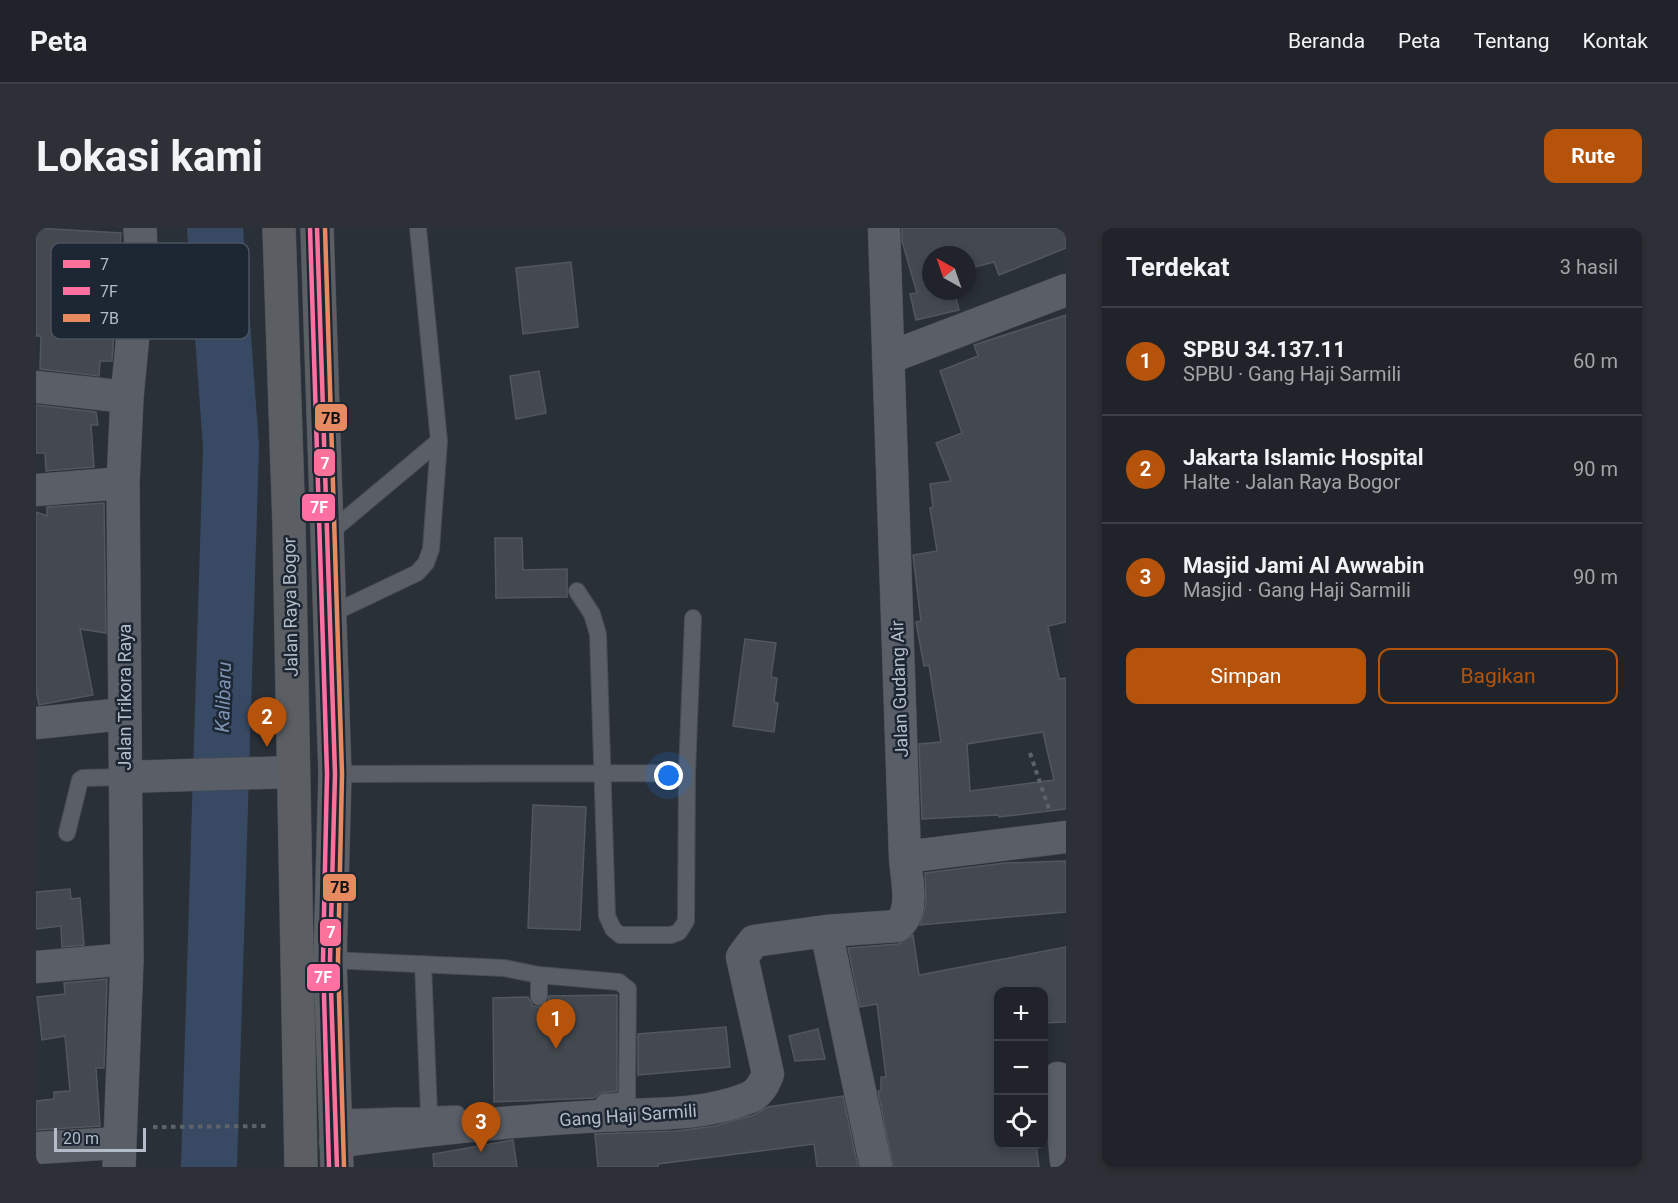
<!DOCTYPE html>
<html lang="id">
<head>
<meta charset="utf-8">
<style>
  :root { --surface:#20242a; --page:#2d3036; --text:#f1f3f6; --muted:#a2a4a8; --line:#3d4147; --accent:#b45309 }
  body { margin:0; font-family:Roboto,sans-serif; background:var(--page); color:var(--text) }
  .controls { position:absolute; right:18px; bottom:18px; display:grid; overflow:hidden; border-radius:12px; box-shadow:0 3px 9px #0003 }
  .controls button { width:54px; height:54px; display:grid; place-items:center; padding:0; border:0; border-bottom:2px solid var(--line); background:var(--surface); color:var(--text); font:30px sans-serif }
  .compass { position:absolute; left:886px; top:18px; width:54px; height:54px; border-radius:50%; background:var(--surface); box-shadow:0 3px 9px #0003; rotate:320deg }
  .scale { position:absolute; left:18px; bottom:15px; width:92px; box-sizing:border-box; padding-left:6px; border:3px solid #b4bcc9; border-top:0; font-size:16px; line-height:21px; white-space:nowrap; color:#b4bcc9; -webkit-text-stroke:4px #1d2633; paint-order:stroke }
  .you { position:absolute; left:633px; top:548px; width:21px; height:21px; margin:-15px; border:4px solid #fff; border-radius:50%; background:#1a73e8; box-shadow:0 0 0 9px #1a73e833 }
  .badge { display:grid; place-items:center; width:39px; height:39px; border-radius:50%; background:var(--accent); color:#fff; font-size:20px; font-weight:700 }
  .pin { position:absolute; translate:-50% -50px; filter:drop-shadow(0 2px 3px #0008) }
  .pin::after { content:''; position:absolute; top:32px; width:21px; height:18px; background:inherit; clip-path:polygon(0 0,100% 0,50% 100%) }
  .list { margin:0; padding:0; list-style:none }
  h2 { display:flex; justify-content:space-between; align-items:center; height:78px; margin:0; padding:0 24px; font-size:26px }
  h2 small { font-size:20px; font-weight:400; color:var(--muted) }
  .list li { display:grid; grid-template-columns:39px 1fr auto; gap:18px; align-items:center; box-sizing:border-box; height:108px; padding:0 24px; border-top:2px solid var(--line) }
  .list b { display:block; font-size:22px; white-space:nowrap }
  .list p { margin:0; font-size:20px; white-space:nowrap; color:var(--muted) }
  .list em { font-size:20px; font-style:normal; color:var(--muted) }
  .actions { display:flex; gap:12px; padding:18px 24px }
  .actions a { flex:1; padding:14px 0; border:2px solid var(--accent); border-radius:12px; text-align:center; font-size:21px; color:var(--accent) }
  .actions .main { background:var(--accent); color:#fff }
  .icon { flex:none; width:33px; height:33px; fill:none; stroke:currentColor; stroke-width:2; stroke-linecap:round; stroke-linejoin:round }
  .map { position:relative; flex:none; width:1030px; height:939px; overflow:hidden; border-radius:12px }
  header { display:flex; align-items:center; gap:36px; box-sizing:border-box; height:84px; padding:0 30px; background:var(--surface); border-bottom:2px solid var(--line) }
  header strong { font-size:28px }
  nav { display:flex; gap:33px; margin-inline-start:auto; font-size:21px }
  .intro { display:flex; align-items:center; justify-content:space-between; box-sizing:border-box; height:144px; padding:0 36px }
  h1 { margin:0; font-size:42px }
  .button { padding:15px 27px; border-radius:12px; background:var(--accent); color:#fff; font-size:21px; font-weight:700 }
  main { display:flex; gap:36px; padding:0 36px }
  aside { flex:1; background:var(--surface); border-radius:12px; box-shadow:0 3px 9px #0003 }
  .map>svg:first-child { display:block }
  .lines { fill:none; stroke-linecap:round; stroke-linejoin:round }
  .river { stroke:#384963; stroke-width:56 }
  .building { fill:#444950; stroke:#52575f; stroke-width:1.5; fill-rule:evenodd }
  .service-casing { stroke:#484c53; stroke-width:18 }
  .minor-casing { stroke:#484c53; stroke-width:33 }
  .tertiary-casing { stroke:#484c53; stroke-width:34 }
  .trunk-casing { stroke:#474c53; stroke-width:34 }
  .path { stroke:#5d636a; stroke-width:4; stroke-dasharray:4.5 4.5; stroke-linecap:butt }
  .service { stroke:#5a5e66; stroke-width:16 }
  .minor { stroke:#5a5e66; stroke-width:32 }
  .tertiary { stroke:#5a5e66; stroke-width:33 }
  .trunk { stroke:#5b5f64; stroke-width:33 }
  .bus-1-casing { stroke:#1d2633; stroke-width:9 }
  .bus-2-casing { stroke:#1d2633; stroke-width:9 }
  .bus-3-casing { stroke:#1d2633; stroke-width:9 }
  .bus-1 { stroke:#fa7299; stroke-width:4.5 }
  .bus-2 { stroke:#fe6fa2; stroke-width:4.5 }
  .bus-3 { stroke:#e78a61; stroke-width:4.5 }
  .labels { text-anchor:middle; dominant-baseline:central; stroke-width:5; stroke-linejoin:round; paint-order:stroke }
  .street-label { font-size:18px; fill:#b4bcc9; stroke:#1d2633 }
  .water-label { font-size:20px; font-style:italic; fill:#7c92b1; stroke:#1d2633 }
  .key { fill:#1d2633; stroke:#4a5360; stroke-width:1.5 }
  .key-label { font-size:16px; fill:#b4bcc9 }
  .line-badge { stroke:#1d2633; stroke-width:2 }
  .badge-label { font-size:16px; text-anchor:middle; font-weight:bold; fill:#fff }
  .pale-badge-label { font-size:16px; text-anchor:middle; font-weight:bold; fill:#111 }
</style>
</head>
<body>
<header>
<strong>Peta</strong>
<nav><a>Beranda</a><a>Peta</a><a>Tentang</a><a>Kontak</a></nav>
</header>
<div class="intro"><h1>Lokasi kami</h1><a class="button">Rute</a></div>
<main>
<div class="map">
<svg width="1030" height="939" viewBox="0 0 1030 939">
  <rect width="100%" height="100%" fill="#2a3038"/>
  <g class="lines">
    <path class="river" d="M 173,939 L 195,218 L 179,0"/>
  </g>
  <path class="building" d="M 0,0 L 85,5 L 76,133 L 64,133 L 63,148 L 4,141 L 5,108 L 0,108 Z
    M 866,0 L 1030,0 L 1030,20 L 963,47 L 958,34 L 931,41 L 931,27 L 895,27 L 895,63 L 918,63 L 923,82 L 880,92 L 874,66 L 881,65 L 866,13 Z
    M 535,34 L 542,99 L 487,106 L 480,40 Z
    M 1030,87 L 1030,394 L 1012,398 L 1023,451 L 1030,450 L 1030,581 L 963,589 L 962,587 L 886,591 L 883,516 L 905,514 L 893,437 L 888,438 L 880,394 L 885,393 L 877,327 L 901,323 L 894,280 L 897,279 L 894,256 L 915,253 L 900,215 L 926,205 L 904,143 L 942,128 L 938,117 ZM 1007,504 L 1018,552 L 934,563 L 931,516 Z
    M 503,143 L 510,185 L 480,191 L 474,148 Z
    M 0,177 L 60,184 L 62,197 L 55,197 L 58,239 L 10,243 L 9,225 L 0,225 Z
    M 68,275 L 70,405 L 44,401 L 57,467 L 3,477 L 0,462 L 0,284 L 11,288 L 11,279 Z
    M 459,310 L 486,310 L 487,342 L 531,341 L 531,369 L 460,370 Z
    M 709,411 L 740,415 L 735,449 L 741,450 L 738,474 L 742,475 L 738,504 L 697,498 Z
    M 497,577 L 550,579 L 544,702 L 492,700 Z
    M 1030,633 L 1030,684 L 884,697 L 890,676 L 889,645 L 969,635 Z
    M 34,661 L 35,671 L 44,670 L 48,717 L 26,719 L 25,698 L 0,701 L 0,664 Z
    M 877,707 L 883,747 L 1030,719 L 1030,794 L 1008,795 L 1008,764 L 963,764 L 963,916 L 1000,916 L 1003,939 L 857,939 L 842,863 L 845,863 L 845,849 L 850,849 L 841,776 L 824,779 L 812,720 L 862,716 Z
    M 71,751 L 68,840 L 60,840 L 64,898 L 0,902 L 0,873 L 18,871 L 18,864 L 34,863 L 29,808 L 6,812 L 1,769 L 29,766 L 28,755 Z
    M 581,767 L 581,863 L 563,865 L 558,870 L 458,874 L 457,770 L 492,769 L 497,778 L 504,779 L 512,775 L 513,768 Z
    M 690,799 L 694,839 L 602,847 L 602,806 Z
    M 782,801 L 789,831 L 759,833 L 753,808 Z
    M 807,868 L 822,939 L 781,939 L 778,916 L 622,936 L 622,939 L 562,939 L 559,906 L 640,903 L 679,898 L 718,887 L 731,879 Z
    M 477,912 L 481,939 L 398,939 L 397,926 Z"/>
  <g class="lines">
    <g class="service-casing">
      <path id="service" d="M 292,306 L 403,213
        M 295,386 L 381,345 L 390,335 L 395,321 L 403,213 L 382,0
        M 651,545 L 657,390
        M 299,546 L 651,545 L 650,693 L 643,704 L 635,707 L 584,707 L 577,701 L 571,688 L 562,406 L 556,386 L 541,363
        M 31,605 L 44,552 L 47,550 L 88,549
        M 294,732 L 468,740 L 503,747 L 503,769
        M 387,736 L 393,886
        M 503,747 L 583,754 L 592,761 L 591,869 L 587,873 L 568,874
        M 299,890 L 421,886"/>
    </g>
    <g class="minor-casing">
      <path id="minor" d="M 852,130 L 1030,62
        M 0,159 L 91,169
        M 0,262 L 87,255
        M 0,495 L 87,486
        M 88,549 L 257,544
        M 869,629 L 1030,609
        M 790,703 L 840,939
        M 0,739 L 91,731
        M 1022,850 L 1030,933
        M 299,914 C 387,902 475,893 563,888 C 613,885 665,889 712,870 C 723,866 728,856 732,846 L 706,729 L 718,713 L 790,703 L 861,698 C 880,683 870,651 869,629 L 848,0
        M 0,920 L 82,915"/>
    </g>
    <g class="tertiary-casing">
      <path id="tertiary" d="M 83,939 L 91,731 L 87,255 L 91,169 L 105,23 L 104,0"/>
    </g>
    <g class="trunk-casing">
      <path id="trunk" d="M 243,0 L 253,297 L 265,939
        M 281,0 L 299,546 L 294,732 L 301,939"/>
    </g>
    <path class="path" d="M 994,525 L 1013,581
      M 117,899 L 232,898"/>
    <use href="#service" class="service"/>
    <use href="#minor" class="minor"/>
    <use href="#tertiary" class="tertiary"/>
    <use href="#trunk" class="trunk"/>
    <g class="bus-1-casing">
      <path id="bus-1" d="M 281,0 L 299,546 L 294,732 L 301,939"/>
    </g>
    <g class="bus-2-casing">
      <path id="bus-2" d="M 274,0 L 291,546 L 287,732 L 293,939"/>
    </g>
    <g class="bus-3-casing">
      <path id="bus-3" d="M 289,0 L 306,546 L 302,732 L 308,939"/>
    </g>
    <use href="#bus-1" class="bus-1"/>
    <use href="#bus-2" class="bus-2"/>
    <use href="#bus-3" class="bus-3"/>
  </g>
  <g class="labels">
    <g class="street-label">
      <text transform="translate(254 379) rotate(-91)">Jalan Raya Bogor</text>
      <text transform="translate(863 461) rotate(-92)">Jalan Gudang Air</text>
      <text transform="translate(88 469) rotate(-90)">Jalan Trikora Raya</text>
      <text transform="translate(592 887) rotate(-4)">Gang Haji Sarmili</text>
    </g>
    <g class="water-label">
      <text transform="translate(187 469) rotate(-88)">Kalibaru</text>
    </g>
  </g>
  <rect x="15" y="15" width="198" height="96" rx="9" class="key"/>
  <rect x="27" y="32" width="27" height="8" fill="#fa7299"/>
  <rect x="27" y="59" width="27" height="8" fill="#fe6fa2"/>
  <rect x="27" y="86" width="27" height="8" fill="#e78a61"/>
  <g class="key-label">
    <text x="64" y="42">7</text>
    <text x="64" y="69">7F</text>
    <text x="64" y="96">7B</text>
  </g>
  <g class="line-badge">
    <rect x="278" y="175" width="34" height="29" rx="6" fill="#e78a61"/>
    <rect x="277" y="220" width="23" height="29" rx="6" fill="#fa7299"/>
    <rect x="265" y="265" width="35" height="29" rx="6" fill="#fe6fa2"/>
    <rect x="286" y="645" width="35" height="29" rx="6" fill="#e78a61"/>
    <rect x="283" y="690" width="23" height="29" rx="6" fill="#fa7299"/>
    <rect x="270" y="735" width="35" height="29" rx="6" fill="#fe6fa2"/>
  </g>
  <g class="badge-label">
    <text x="289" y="241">7</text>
    <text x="283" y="285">7F</text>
    <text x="295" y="710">7</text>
    <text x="287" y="755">7F</text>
  </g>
  <g class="pale-badge-label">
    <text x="295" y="196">7B</text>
    <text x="304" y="665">7B</text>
  </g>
</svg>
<div class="controls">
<button>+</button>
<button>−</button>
<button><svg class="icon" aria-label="locate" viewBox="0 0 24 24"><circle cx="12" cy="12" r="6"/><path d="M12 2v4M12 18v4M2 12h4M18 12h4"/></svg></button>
</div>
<svg class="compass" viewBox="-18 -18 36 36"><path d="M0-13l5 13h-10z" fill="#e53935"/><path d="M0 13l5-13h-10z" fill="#a2a4a8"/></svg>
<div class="scale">20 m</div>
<div class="you"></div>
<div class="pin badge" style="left:520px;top:821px">1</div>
<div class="pin badge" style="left:231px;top:519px">2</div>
<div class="pin badge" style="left:445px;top:924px">3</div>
</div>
<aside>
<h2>Terdekat<small>3 hasil</small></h2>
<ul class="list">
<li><span class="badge">1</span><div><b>SPBU 34.137.11</b><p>SPBU · Gang Haji Sarmili</p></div><em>60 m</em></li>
<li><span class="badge">2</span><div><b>Jakarta Islamic Hospital</b><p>Halte · Jalan Raya Bogor</p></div><em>90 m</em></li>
<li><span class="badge">3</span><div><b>Masjid Jami Al Awwabin</b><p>Masjid · Gang Haji Sarmili</p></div><em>90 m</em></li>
</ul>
<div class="actions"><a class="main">Simpan</a><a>Bagikan</a></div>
</aside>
</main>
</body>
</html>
